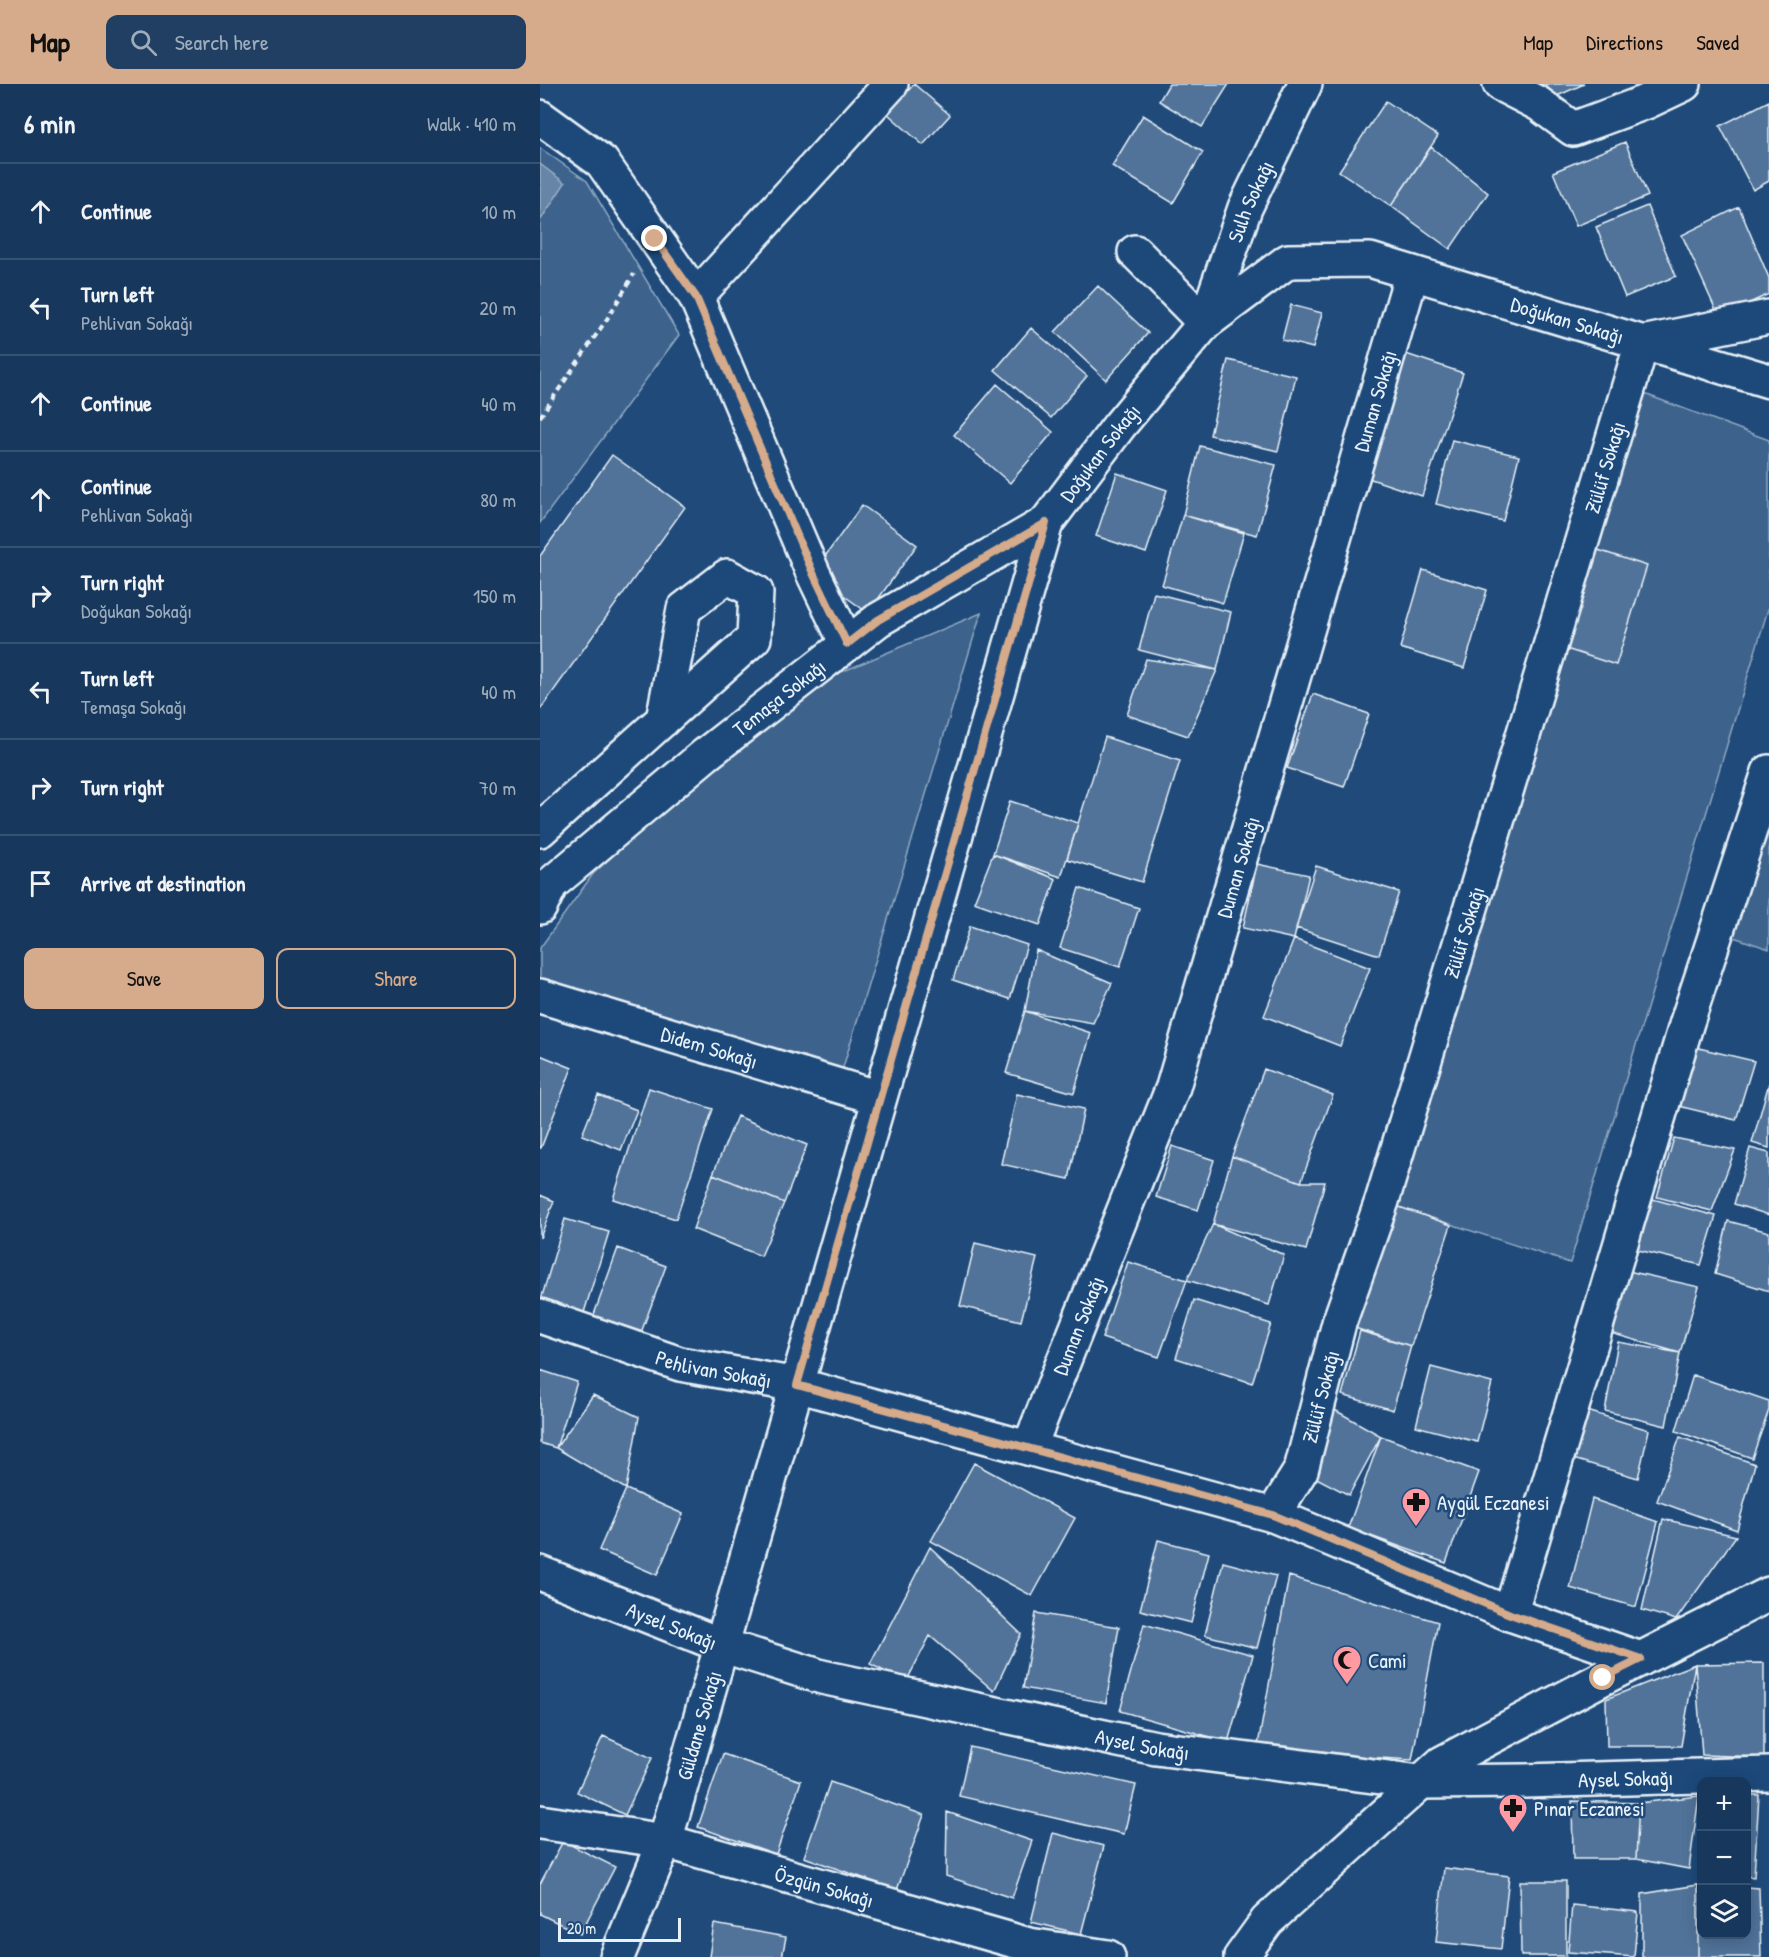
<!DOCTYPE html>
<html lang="en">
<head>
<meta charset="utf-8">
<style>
  :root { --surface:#17385c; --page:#203f62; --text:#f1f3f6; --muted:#9eacbb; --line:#365272; --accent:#d6ab8b }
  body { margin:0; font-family:"Patrick Hand",sans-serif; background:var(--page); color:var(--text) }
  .controls { position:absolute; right:18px; bottom:18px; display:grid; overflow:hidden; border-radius:12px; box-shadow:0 3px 15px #0003 }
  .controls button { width:54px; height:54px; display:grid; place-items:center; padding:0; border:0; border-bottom:2px solid var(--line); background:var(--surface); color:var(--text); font:30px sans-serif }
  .scale { position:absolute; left:18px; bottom:15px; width:123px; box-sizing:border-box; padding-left:6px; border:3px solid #e8f1f8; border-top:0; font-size:16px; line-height:21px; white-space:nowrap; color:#e8f1f8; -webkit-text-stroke:4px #1f4a7a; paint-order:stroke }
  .stop { position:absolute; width:18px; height:18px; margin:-14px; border:4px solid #d6ab8b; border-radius:50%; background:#fff }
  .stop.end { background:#d6ab8b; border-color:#fff; box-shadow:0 2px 6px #0008 }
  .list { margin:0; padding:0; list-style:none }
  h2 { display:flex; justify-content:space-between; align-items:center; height:78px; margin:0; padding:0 24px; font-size:26px }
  h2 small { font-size:20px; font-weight:400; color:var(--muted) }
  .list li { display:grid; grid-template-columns:39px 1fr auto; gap:18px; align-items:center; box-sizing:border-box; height:96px; padding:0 24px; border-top:2px solid var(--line) }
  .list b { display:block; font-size:22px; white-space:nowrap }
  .list p { margin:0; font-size:20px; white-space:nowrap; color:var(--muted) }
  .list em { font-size:20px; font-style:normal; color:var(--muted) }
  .actions { display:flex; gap:12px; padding:18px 24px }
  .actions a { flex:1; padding:14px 0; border:2px solid var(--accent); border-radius:12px; text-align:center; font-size:21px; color:var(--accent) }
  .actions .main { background:var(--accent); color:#111 }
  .icon { flex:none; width:33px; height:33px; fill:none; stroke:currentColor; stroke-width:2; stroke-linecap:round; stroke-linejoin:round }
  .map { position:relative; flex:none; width:1229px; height:1873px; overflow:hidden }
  header { display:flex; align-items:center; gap:36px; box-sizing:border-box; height:84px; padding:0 30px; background:var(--accent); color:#111 }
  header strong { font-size:28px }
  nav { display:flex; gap:33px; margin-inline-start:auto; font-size:21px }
  .search { width:420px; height:54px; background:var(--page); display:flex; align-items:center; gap:15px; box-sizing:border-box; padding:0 21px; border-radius:12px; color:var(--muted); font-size:22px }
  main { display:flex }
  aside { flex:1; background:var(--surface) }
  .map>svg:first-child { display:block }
  .green { fill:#3c628c; stroke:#92aac2; stroke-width:1.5 }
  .water { fill:#6685a7; stroke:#9ab0c7; stroke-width:1.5 }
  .building { fill:#517399; stroke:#e8f1f8; stroke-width:1.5 }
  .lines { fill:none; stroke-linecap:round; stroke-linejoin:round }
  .minor-casing { stroke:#e8f1f8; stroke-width:38 }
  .path { stroke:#e8f1f8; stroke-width:4; stroke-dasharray:6 4.5; stroke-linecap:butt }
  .minor { stroke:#1f4a7a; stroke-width:33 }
  .route { stroke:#d6ab8b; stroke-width:8 }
  .labels { text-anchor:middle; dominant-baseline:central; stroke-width:5; stroke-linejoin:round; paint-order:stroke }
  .street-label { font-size:21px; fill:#e8f1f8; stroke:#1f4a7a }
  .poi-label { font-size:21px; fill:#e8f1f8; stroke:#1f4a7a; text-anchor:start }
</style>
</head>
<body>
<header>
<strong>Map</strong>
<div class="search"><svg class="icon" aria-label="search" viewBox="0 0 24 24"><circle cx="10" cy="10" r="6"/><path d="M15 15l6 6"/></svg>Search here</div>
<nav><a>Map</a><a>Directions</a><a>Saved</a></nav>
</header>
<main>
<aside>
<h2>6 min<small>Walk · 410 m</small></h2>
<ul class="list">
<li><svg class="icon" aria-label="ahead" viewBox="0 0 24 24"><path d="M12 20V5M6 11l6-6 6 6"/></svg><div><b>Continue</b></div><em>10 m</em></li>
<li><svg class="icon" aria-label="left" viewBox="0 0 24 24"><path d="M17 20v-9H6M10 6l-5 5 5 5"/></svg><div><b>Turn left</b><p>Pehlivan Sokağı</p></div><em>20 m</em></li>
<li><svg class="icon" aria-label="ahead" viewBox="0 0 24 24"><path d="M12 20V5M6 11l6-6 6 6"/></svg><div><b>Continue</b></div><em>40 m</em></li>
<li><svg class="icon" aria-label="ahead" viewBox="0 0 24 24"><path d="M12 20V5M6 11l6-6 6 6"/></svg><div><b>Continue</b><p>Pehlivan Sokağı</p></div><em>80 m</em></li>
<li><svg class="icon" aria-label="right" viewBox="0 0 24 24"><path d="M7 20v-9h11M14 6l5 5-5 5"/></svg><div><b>Turn right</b><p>Doğukan Sokağı</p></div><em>150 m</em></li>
<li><svg class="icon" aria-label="left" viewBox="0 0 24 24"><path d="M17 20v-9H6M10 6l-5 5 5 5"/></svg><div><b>Turn left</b><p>Temaşa Sokağı</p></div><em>40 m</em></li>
<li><svg class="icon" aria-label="right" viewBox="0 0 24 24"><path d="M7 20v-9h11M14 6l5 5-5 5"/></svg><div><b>Turn right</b></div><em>70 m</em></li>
<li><svg class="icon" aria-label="arrive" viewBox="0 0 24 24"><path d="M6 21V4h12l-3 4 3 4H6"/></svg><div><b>Arrive at destination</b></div></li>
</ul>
<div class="actions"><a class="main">Save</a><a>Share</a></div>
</aside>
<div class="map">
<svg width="1229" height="1873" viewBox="0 0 1229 1873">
  <rect width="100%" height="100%" fill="#1f4a7a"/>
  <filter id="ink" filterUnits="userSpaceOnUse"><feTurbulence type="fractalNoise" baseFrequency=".0167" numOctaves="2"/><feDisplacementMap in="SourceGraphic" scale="12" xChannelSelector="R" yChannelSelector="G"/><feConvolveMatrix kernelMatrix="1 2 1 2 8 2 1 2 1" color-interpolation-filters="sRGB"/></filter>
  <g filter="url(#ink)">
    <path class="green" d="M 0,64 L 47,97 L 139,251 L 0,439 Z
      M 1072,298 L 1229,356 L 1229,522 L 1030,1179 L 837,1116 Z
      M 441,529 L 298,1000 L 0,904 L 0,864 L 53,790 L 247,611 Z
      M 1229,679 L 1229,865 L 1176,847 Z"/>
    <path class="water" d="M 0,80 L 25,99 L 0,137 Z"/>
    <path class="building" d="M 374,0 L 410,31 L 383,61 L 348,30 Z
      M 629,0 L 689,0 L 662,43 L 619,17 Z
      M 990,0 L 1044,0 L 999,20 Z
      M 846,17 L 898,52 L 851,122 L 799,87 Z
      M 1229,17 L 1229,97 L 1213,106 L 1180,42 Z
      M 603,31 L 663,68 L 633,119 L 572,82 Z
      M 1085,58 L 1108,112 L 1036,142 L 1013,88 Z
      M 891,63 L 948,109 L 910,165 L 851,122 Z
      M 1107,122 L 1136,192 L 1085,213 L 1056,143 Z
      M 1199,123 L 1229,194 L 1229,210 L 1179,233 L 1142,151 Z
      M 558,202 L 608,249 L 566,296 L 515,248 Z
      M 751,221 L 782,229 L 773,264 L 742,256 Z
      M 491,244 L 547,292 L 511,334 L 455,286 Z
      M 866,270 L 923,289 L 882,412 L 825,393 Z
      M 688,276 L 756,292 L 738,367 L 670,351 Z
      M 457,300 L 513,348 L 470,399 L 414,351 Z
      M 912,356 L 979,372 L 963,437 L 896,420 Z
      M 660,362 L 736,381 L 717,451 L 643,431 Z
      M 72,371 L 145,423 L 0,626 L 0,472 Z
      M 577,389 L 627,406 L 606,469 L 556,452 Z
      M 322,421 L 377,461 L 328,529 L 273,489 Z
      M 643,431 L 704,449 L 683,519 L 622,501 Z
      M 1055,465 L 1107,482 L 1076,581 L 1023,564 Z
      M 883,486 L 947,506 L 924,584 L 860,564 Z
      M 614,509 L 691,528 L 677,586 L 599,566 Z
      M 606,575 L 677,586 L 648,652 L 587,631 Z
      M 773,610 L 829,630 L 804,703 L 747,684 Z
      M 565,653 L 640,677 L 602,798 L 527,775 Z
      M 470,717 L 538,739 L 521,793 L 453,770 Z
      M 453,770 L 516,795 L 500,841 L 434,818 Z
      M 717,780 L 769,791 L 754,855 L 703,844 Z
      M 776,782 L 859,808 L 839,871 L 756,844 Z
      M 539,804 L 599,824 L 580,883 L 520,864 Z
      M 430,842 L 487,861 L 470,915 L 413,896 Z
      M 754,855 L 830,884 L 800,962 L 724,932 Z
      M 496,866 L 572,899 L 553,939 L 485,927 Z
      M 485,927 L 551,949 L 534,1009 L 466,989 Z
      M 1146,961 L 1214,977 L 1196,1036 L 1130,1020 Z
      M 0,971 L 32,984 L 1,1064 L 0,1064 Z
      M 724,985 L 793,1011 L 761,1098 L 692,1072 Z
      M 1229,999 L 1229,1064 L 1212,1059 Z
      M 109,1004 L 173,1025 L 136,1135 L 73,1115 Z
      M 477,1010 L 544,1025 L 529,1095 L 461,1080 Z
      M 58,1011 L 97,1026 L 81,1066 L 42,1051 Z
      M 197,1032 L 267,1061 L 244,1119 L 173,1090 Z
      M 1134,1054 L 1195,1066 L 1172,1127 L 1117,1113 Z
      M 632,1062 L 674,1076 L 658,1126 L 616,1113 Z
      M 1210,1064 L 1229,1069 L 1229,1131 L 1194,1120 Z
      M 692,1072 L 761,1098 L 785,1098 L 766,1166 L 673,1140 Z
      M 173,1090 L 244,1119 L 221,1172 L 153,1145 Z
      M 0,1111 L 14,1117 L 0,1154 Z
      M 1109,1114 L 1176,1132 L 1161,1181 L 1094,1165 Z
      M 842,1117 L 911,1141 L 871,1262 L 799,1239 Z
      M 25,1135 L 69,1148 L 42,1235 L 0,1219 Z
      M 1188,1137 L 1229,1148 L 1229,1207 L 1175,1190 Z
      M 673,1140 L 744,1171 L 729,1221 L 647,1196 Z
      M 435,1159 L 497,1174 L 481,1237 L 420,1222 Z
      M 78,1164 L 126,1182 L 99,1254 L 52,1236 Z
      M 588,1178 L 647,1196 L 619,1273 L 562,1254 Z
      M 1079,1185 L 1159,1203 L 1140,1269 L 1067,1248 Z
      M 654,1216 L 731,1240 L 712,1299 L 636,1274 Z
      M 820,1247 L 871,1262 L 853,1326 L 802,1311 Z
      M 1078,1258 L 1140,1269 L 1126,1342 L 1065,1327 Z
      M 891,1283 L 952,1299 L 937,1358 L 876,1342 Z
      M 0,1286 L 37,1298 L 16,1364 L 0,1359 Z
      M 1153,1291 L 1229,1317 L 1229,1326 L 1212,1374 L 1136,1347 Z
      M 53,1311 L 99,1333 L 86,1405 L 16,1364 Z
      M 793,1325 L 841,1352 L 809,1411 L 761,1386 Z
      M 1041,1325 L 1109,1346 L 1098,1394 L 1033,1375 Z
      M 841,1352 L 939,1388 L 906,1479 L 808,1444 Z
      M 1140,1353 L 1215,1380 L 1197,1446 L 1117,1417 Z
      M 434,1379 L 535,1434 L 492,1512 L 391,1457 Z
      M 86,1405 L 143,1430 L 117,1491 L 59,1466 Z
      M 1052,1415 L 1118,1438 L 1096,1523 L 1030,1504 Z
      M 1123,1435 L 1196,1452 L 1136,1536 L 1102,1526 Z
      M 618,1456 L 669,1469 L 651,1539 L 600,1526 Z
      M 390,1463 L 481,1550 L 454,1607 L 390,1552 L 366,1598 L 330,1580 Z
      M 683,1478 L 736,1492 L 717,1564 L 665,1551 Z
      M 749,1492 L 898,1538 L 872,1676 L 717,1666 Z
      M 496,1529 L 579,1543 L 566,1619 L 483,1604 Z
      M 604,1540 L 713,1571 L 688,1658 L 580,1627 Z
      M 1224,1579 L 1224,1673 L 1162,1671 L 1155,1580 Z
      M 1155,1580 L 1141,1662 L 1067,1662 L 1066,1615 Z
      M 63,1652 L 112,1674 L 85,1731 L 37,1708 Z
      M 430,1663 L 596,1701 L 584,1750 L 419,1712 Z
      M 183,1670 L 261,1697 L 236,1770 L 158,1743 Z
      M 290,1698 L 384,1731 L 357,1806 L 264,1773 Z
      M 1206,1711 L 1219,1711 L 1214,1793 L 1206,1792 Z
      M 1159,1712 L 1149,1785 L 1096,1775 L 1099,1719 Z
      M 1032,1717 L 1099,1719 L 1096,1775 L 1033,1775 Z
      M 407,1728 L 492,1757 L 472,1814 L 406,1792 Z
      M 513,1749 L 564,1762 L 541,1850 L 491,1838 Z
      M 23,1757 L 75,1783 L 40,1850 L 0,1830 L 0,1800 Z
      M 904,1784 L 969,1792 L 961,1865 L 896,1858 Z
      M 980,1797 L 1026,1797 L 1026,1872 L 981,1872 Z
      M 1158,1801 L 1162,1801 L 1162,1850 L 1206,1850 L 1206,1803 L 1219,1804 L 1221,1873 L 1158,1873 Z
      M 1158,1801 L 1158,1873 L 1102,1873 L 1102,1810 Z
      M 1032,1821 L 1098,1828 L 1094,1873 L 1028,1868 Z
      M 174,1840 L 246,1853 L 242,1873 L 169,1873 Z"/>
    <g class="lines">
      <g class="minor-casing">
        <g id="minor">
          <path d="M 960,0 L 999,20 L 1033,45 L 1106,18 L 1144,0"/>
          <path d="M 0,33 L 62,78 L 156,213"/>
          <path d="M 595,168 L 665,239"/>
          <path id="s1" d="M 665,239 L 705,124 L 765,0"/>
          <path d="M 307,560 L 273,489 L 156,213 L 351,0"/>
          <path d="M 0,746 L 214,554 L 216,508 L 187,492 L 144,525 L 123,636"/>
          <path id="s2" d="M 0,823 L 11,800 L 165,671 L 338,536 L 506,439"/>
          <path id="s3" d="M 0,912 L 339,1014"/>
          <path id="s4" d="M 0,1232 L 140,1280 L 257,1301 L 733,1431 L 970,1530 L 1147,938 L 1229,688"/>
          <path id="s5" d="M 489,1364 L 633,1003 L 872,189"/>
          <path id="s6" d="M 733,1431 L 761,1386 L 799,1239 L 842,1117 L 1102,259 L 1229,233"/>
          <path id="s7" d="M 0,1489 L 181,1561 L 282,1593 L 616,1664 L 880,1698 L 985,1697 L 1229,1690"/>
          <path d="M 970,1530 L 1101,1575"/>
          <path id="s8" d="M 0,1738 L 125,1757 L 489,1861 L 568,1873"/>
          <path id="s9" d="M 77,1873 L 125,1757 L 506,439 L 579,342 L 665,239 L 748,177 L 830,176 L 1229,297"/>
          <path d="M 701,1873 L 727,1837 L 902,1679 L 1063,1594 L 1229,1510"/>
        </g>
      </g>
      <path class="path" d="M 0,333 L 67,235 L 94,190"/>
      <use href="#minor" class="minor"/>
    </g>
  </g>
  <g class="lines" filter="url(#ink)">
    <path class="route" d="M 115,155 L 156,213 L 273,489 L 307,560 L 338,536 L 506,439 L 257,1301 L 733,1431 L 970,1530 L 1101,1575 L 1063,1594"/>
  </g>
  <defs>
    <g id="pharmacy-pin" transform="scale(1.5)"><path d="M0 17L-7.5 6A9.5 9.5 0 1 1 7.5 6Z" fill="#ff9aa2" stroke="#1f4a7a"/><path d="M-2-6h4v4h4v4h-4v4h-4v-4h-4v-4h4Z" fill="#111"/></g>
    <g id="mosque-pin" transform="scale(1.5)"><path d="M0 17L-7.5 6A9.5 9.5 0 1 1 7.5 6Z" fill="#ff9aa2" stroke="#1f4a7a"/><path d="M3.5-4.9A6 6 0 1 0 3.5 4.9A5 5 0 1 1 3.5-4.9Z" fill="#111"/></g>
  </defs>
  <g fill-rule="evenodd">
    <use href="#pharmacy-pin" x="876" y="1418"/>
    <use href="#mosque-pin" x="807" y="1576"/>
    <use href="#pharmacy-pin" x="973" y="1724"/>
  </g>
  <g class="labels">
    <g class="street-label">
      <text stroke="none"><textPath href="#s1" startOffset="130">Sulh Sokağı</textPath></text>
      <text stroke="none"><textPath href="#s9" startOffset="2145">Doğukan Sokağı</textPath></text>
      <text stroke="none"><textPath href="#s5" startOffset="1104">Duman Sokağı</textPath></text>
      <text stroke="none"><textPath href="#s9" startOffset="1586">Doğukan Sokağı</textPath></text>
      <text stroke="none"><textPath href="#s6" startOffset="1101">Zülüf Sokağı</textPath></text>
      <text stroke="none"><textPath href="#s2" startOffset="320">Temaşa Sokağı</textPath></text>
      <text stroke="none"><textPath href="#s5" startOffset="618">Duman Sokağı</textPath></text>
      <text stroke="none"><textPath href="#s6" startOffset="615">Zülüf Sokağı</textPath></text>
      <text stroke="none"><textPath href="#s3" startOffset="177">Didem Sokağı</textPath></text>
      <text stroke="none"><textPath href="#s5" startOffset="132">Duman Sokağı</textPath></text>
      <text stroke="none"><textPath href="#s4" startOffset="182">Pehlivan Sokağı</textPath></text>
      <text stroke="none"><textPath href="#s6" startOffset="129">Zülüf Sokağı</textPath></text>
      <text stroke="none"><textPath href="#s7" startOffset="142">Aysel Sokağı</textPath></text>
      <text stroke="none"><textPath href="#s9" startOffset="246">Güldane Sokağı</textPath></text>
      <text stroke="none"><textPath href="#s7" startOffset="628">Aysel Sokağı</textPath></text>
      <text stroke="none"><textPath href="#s7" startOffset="1114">Aysel Sokağı</textPath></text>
      <text stroke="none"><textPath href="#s8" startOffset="292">Özgün Sokağı</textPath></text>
    </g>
    <g class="poi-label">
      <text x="897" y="1418">Aygül Eczanesi</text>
      <text x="828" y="1576">Cami</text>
      <text x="994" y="1724">Pınar Eczanesi</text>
    </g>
  </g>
</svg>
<div class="controls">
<button>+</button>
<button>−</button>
<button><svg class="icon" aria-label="layers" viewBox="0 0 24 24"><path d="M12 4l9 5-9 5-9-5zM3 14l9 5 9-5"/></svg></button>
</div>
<div class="scale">20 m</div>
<div class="stop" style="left:1063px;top:1594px"></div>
<div class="stop end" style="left:115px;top:155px"></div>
</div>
</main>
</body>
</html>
